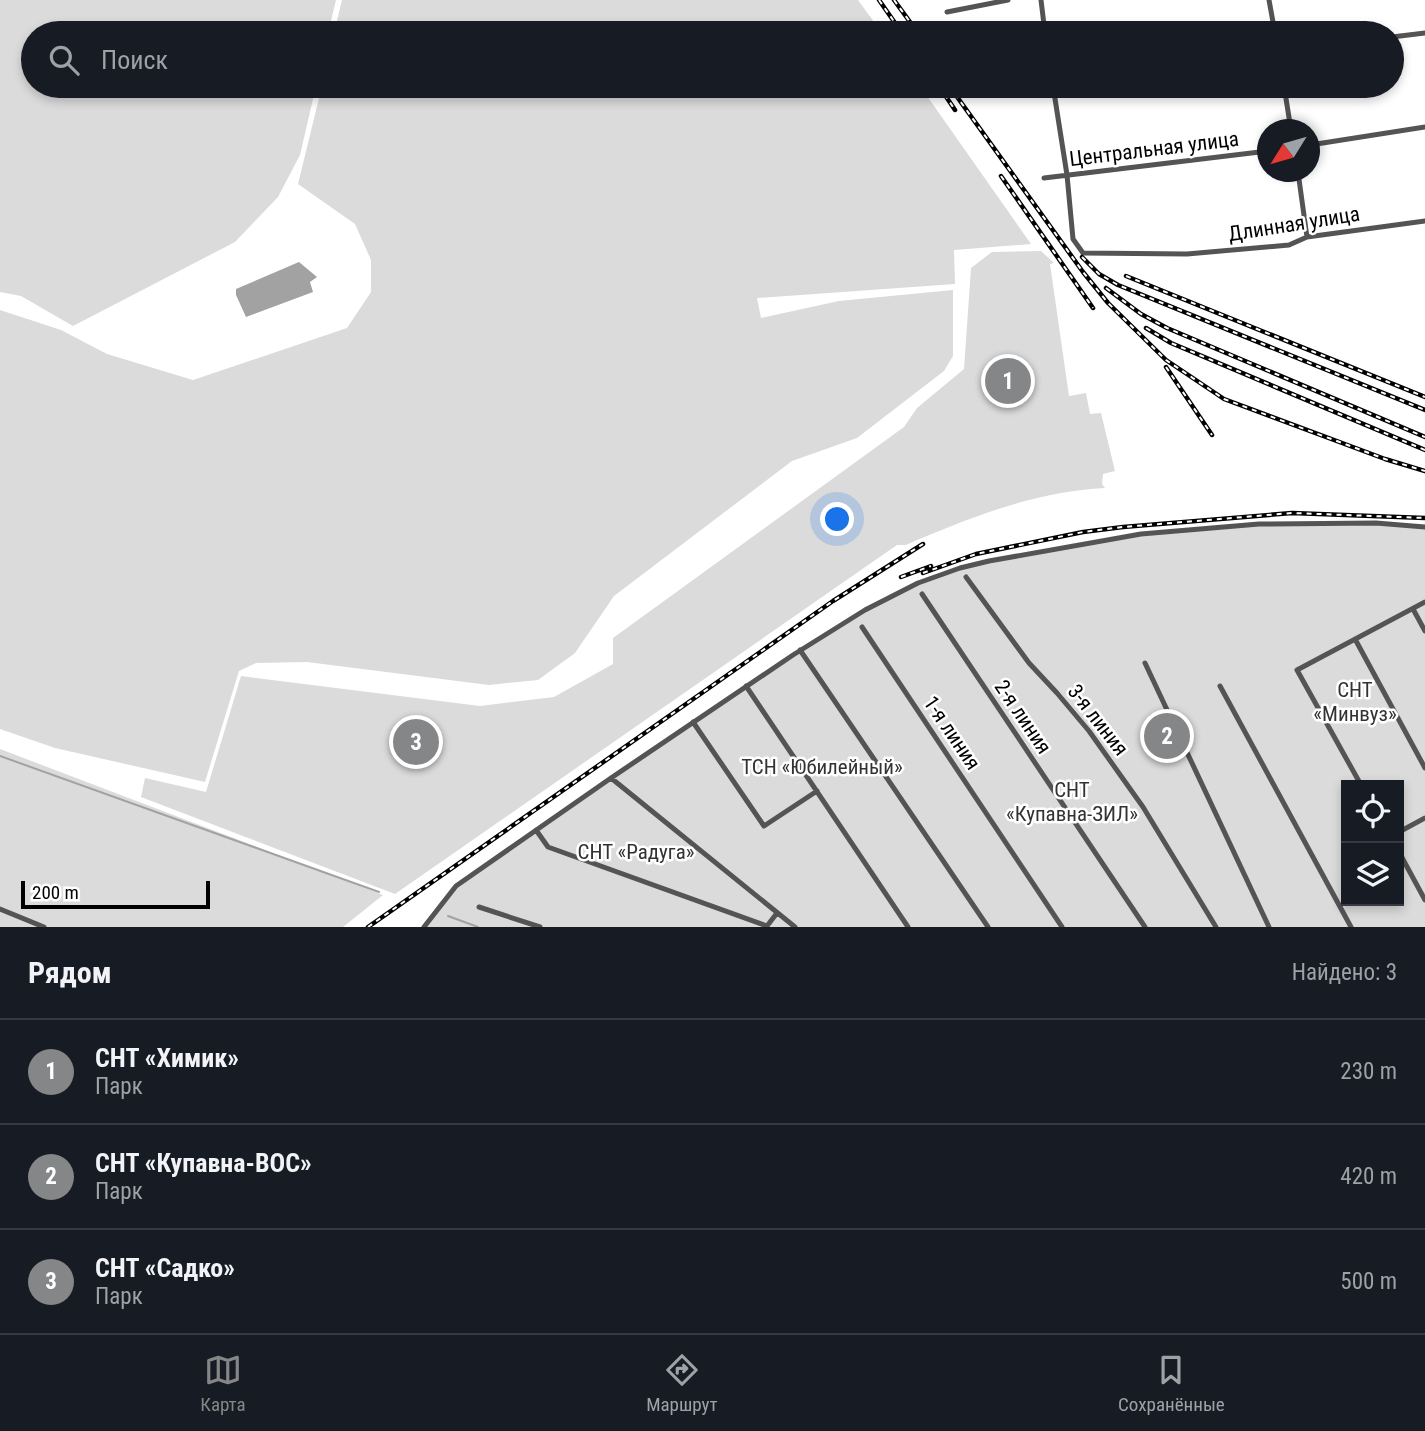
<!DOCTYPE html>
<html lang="ru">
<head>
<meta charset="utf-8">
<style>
  :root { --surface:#171b24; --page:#242831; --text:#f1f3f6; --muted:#9ea1a6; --line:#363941; --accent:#858687 }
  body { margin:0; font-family:"Roboto Condensed",sans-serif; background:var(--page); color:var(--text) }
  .controls { position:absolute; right:21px; bottom:21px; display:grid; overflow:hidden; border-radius:0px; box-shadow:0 4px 10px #0003 }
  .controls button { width:63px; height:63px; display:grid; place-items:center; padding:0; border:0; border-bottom:2px solid var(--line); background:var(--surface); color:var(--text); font:35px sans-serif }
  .compass { position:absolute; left:1257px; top:119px; width:63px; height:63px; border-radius:50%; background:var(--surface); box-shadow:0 4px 10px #0003; rotate:233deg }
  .scale { position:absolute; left:21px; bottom:18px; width:189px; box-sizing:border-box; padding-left:7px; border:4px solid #000; border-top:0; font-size:19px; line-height:24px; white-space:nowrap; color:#000; -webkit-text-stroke:5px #fff; paint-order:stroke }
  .you { position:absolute; left:838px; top:520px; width:24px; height:24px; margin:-18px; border:5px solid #fff; border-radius:50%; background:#1a73e8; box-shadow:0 0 0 10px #1a73e833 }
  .badge { display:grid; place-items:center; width:46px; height:46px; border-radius:50%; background:var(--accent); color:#fff; font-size:23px; font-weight:700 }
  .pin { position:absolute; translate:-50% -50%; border:4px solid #fff; box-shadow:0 2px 7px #0006 }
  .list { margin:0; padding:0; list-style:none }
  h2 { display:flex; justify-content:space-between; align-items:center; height:91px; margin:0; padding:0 28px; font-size:30px }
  h2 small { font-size:23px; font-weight:400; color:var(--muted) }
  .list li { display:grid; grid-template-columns:46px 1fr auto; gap:21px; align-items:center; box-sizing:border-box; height:105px; padding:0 28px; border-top:2px solid var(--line) }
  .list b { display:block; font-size:26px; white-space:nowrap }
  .list p { margin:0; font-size:23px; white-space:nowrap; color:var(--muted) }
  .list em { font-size:23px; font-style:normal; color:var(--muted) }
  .icon { flex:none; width:38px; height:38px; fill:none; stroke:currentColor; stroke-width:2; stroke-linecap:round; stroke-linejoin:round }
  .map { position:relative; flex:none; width:1425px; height:927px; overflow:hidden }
  .search { position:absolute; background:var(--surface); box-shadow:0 4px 10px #0003; left:21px; right:21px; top:21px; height:77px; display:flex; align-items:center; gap:18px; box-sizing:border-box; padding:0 24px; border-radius:38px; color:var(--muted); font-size:26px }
  .sheet { height:406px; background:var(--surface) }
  nav { display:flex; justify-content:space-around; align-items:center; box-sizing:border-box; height:98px; border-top:2px solid var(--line); background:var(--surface); font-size:19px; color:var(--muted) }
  nav a { display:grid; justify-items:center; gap:4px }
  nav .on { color:var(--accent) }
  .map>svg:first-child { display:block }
  .green { fill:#dbdbdb; fill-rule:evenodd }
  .water { fill:#a2a2a2 }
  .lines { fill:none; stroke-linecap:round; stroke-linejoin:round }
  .stream { stroke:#a2a2a2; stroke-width:2 }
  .minor { stroke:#545454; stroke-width:5 }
  .rail-casing { stroke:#000; stroke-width:4.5 }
  .rail { stroke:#fff; stroke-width:2; stroke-dasharray:5; stroke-linecap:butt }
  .labels { text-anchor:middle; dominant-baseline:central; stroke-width:5; stroke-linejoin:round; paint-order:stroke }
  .street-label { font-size:21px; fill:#000; stroke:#fff }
  .park-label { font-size:21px; fill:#323232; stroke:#fff }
</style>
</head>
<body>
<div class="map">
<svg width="1425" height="927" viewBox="0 0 1425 927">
  <rect width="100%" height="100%" fill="#fff"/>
  <path class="green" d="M 0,0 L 336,0 L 328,33 L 33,33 L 33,86 L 316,86 L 300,155 L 278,197 L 235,242 L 73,326 L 21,296 L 0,292 Z
    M 342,0 L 858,0 L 882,33 L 334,33 Z
    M 322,86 L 920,86 L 1031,244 L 954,250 L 955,284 L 757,298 L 761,318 L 839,301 L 953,290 L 953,356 L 944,371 L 857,438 L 792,461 L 614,596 L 575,653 L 538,680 L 489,685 L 307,662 L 256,663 L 239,671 L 205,782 L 55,748 L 0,729 L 0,310 L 61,330 L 107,354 L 193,380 L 347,328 L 371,292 L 371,260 L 355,224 L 298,184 Z
    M 1041,251 L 1054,263 L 1050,264 L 1069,396 L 1086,393 L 1090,414 L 1101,413 L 1115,471 L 1103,474 L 1102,484 L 1105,488 C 1033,492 971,517 906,545 L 897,545 L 395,894 L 141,797 L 145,778 L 206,792 L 241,676 L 480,706 L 554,697 L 613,664 L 613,638 L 904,427 L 917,408 L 964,369 L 971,268 L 992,252 Z
    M 1376,523 L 1425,527 L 1425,927 L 402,927 L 424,927 L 456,886 L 611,778 L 865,610 L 918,583 L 960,568 L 1141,534 L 1259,524 ZM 1346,785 L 1399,785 L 1399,901 L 1346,901 Z
    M 0,749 L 383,895 L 343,927 L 0,927 Z"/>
  <path class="water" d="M 299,262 L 317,277 L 310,282 L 313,292 L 246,317 L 236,295 L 236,289 Z"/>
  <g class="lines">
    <path class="stream" d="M 0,756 L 379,892
      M 448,916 L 478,927"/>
    <path class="minor" d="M 1041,0 L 1045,33
      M 1269,0 L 1275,33
      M 947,12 L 1008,0
      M 1392,37 L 1425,33
      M 1053,86 L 1067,175 L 1073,239 L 1083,253 L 1187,254 L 1289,245 L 1307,237 L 1425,221
      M 1284,86 L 1291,130
      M 985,87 L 998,86
      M 1310,145 L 1425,127
      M 1298,172 L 1307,237
      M 1044,178 L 1268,151
      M 966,577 L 1029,663 L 1057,693 L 1089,731 L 1143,807 L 1216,927
      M 922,594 L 1145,927
      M 1413,609 L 1425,631
      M 862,627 L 1062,927
      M 1355,639 L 1425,768
      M 800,650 L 988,927
      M 1145,663 L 1269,927
      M 746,686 L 908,927
      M 1220,686 L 1351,927
      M 693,722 L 764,826 L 817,791
      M 611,778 L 795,927
      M 1361,785 L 1297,670 L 1425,602
      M 536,830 L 548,847 L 767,926 L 777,913
      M 1399,832 L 1425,818
      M 1399,852 L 1425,900
      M 479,907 L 540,927
      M 0,909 L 44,927
      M 424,927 L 456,886 L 611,778 L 793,655 L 865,610 L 918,583 L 960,568 L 989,561 L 1141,534 L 1259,524 L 1376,523 L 1425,527"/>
    <g class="rail-casing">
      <path id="rail" d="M 879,0 L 902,33
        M 894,0 L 918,33
        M 939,86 L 955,110
        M 955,94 L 1083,272 L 1108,303 L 1166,360 L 1224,399 L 1385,459 L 1425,471
        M 1001,176 L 1093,308
        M 1082,257 L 1099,274 L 1118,285 L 1425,410
        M 1126,276 L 1425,397
        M 1106,288 L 1141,314 L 1167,328 L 1425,437
        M 1146,328 L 1171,343 L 1425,450
        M 1166,367 L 1212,435
        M 923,573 L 976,554 L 1083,532 L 1123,527 L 1292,513 L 1425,518
        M 901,577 L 931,566
        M 368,927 L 833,601 L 923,544"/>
    </g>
    <use href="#rail" class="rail"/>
  </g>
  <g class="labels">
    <g class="street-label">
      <text transform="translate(1154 149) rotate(-7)">Центральная улица</text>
      <text transform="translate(1294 224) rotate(-9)">Длинная улица</text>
      <text transform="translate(1023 717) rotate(56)">2-я линия</text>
      <text transform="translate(1098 720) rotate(52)">3-я линия</text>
      <text transform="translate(952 733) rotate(56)">1-я линия</text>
    </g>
    <g class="park-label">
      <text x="1355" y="690">СНТ<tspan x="1355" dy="24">«Минвуз»</tspan></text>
      <text x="822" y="767">ТСН «Юбилейный»</text>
      <text x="1072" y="790">СНТ<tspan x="1072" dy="24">«Купавна-ЗИЛ»</tspan></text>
      <text x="636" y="852">СНТ «Радуга»</text>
    </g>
  </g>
</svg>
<div class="controls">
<button><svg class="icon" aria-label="locate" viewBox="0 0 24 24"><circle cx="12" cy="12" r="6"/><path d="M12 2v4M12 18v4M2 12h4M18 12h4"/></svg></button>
<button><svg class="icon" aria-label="layers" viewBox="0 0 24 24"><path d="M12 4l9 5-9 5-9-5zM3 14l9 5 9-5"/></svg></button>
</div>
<svg class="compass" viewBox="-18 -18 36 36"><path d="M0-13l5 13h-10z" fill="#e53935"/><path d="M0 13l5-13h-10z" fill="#9ea1a6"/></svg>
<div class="scale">200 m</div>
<div class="you"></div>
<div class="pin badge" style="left:1008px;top:381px">1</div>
<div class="pin badge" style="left:1167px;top:736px">2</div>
<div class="pin badge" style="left:416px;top:742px">3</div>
<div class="search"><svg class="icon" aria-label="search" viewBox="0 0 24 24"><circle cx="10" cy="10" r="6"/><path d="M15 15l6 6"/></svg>Поиск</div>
</div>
<section class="sheet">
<h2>Рядом<small>Найдено: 3</small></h2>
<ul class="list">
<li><span class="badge">1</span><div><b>СНТ «Химик»</b><p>Парк</p></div><em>230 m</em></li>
<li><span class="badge">2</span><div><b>СНТ «Купавна-ВОС»</b><p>Парк</p></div><em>420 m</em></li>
<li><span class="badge">3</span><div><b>СНТ «Садко»</b><p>Парк</p></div><em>500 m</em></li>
</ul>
</section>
<nav>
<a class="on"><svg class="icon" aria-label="map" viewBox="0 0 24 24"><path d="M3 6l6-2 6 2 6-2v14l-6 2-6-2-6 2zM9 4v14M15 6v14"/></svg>Карта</a>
<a><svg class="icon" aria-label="directions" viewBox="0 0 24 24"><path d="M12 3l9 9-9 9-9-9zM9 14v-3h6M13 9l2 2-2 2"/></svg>Маршрут</a>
<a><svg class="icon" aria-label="saved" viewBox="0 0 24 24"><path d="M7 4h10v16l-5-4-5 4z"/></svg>Сохранённые</a>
</nav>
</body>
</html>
